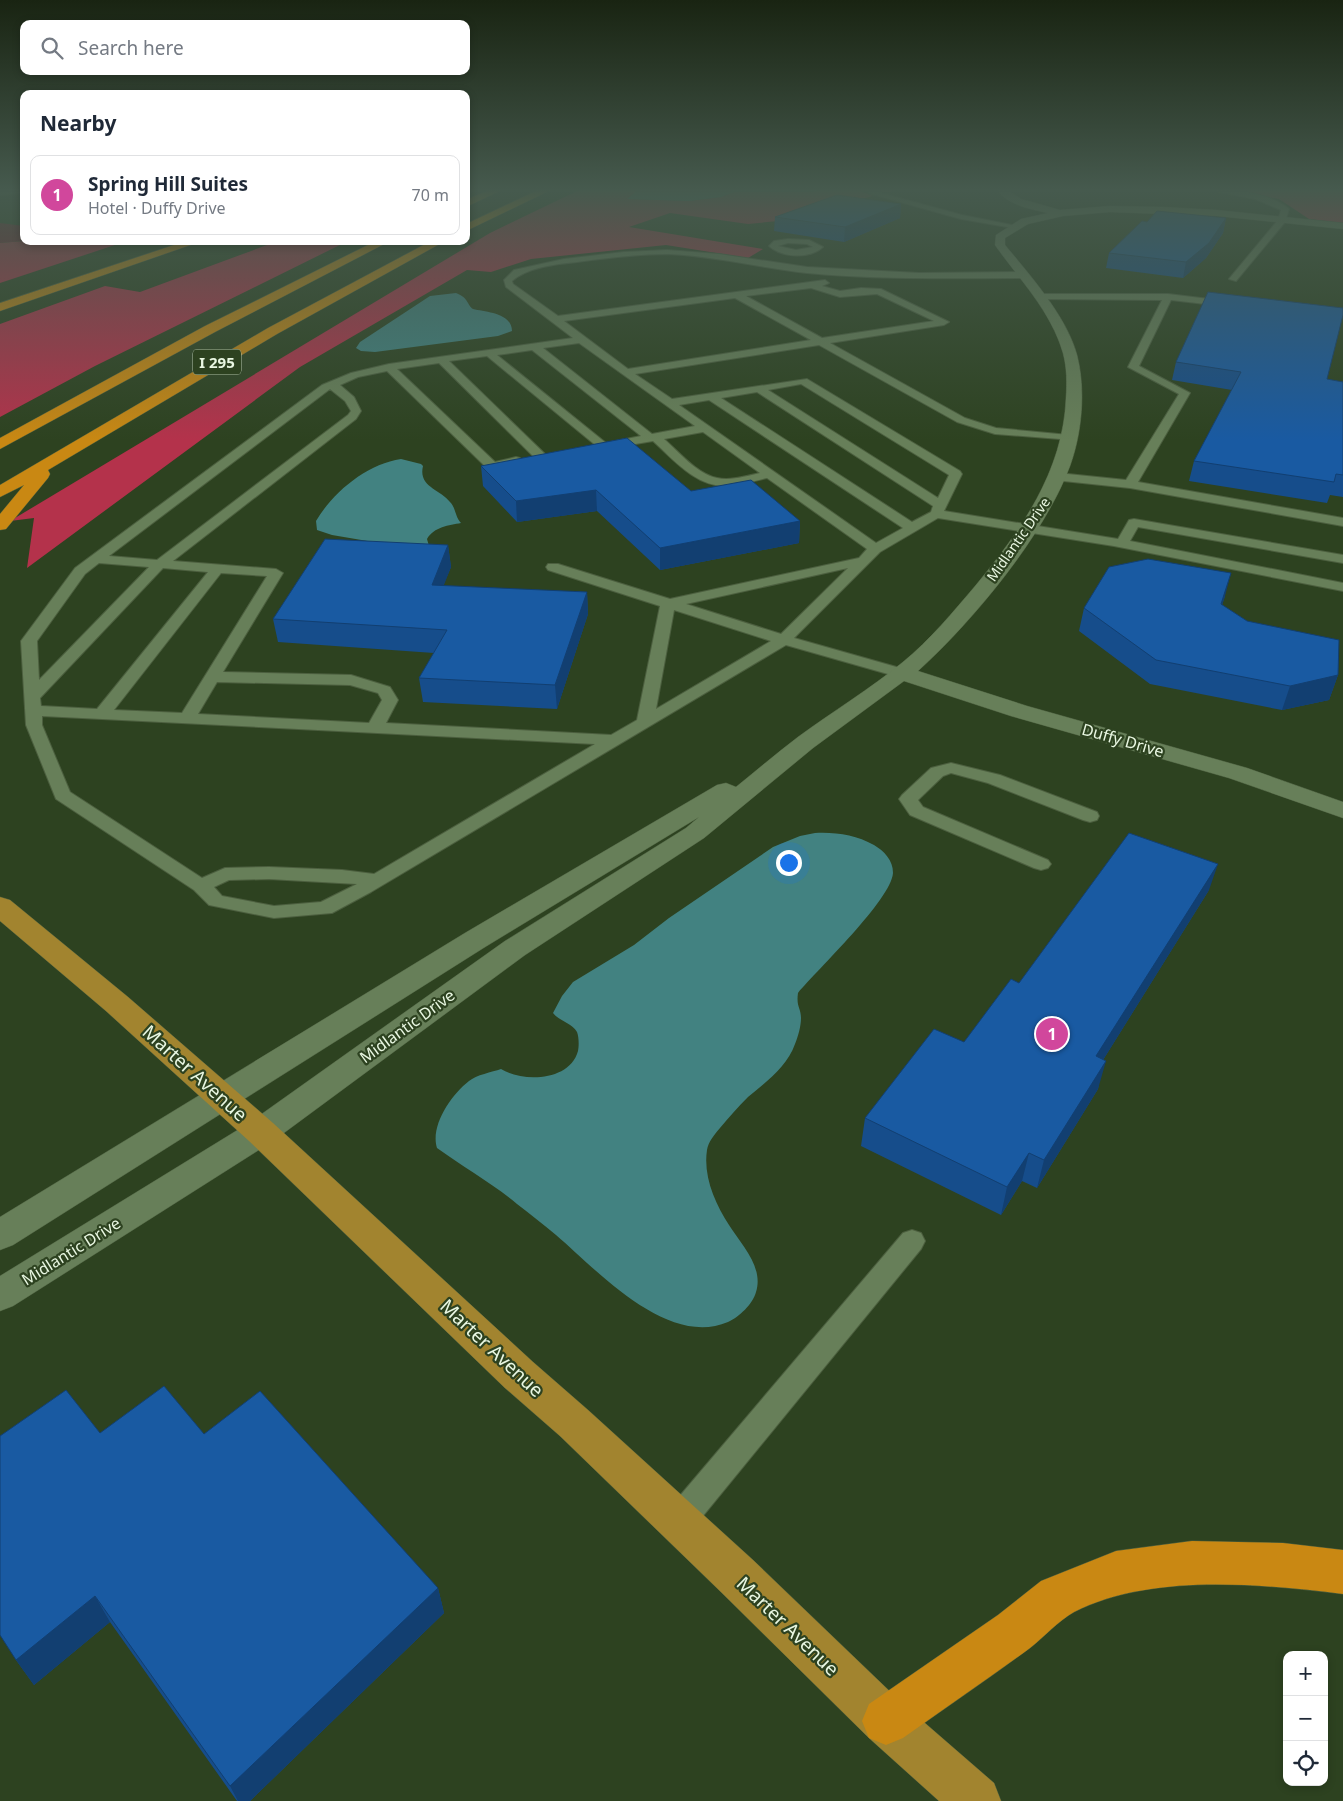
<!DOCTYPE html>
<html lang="en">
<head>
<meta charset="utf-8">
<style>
  :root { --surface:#fff; --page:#f2f2f3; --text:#1f2937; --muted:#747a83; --line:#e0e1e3; --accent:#db2777 }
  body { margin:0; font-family:"Noto Sans",sans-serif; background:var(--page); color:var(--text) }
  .controls { position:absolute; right:15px; bottom:15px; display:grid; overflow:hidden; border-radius:10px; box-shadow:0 2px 8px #0003 }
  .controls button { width:45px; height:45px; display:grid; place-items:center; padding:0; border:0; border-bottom:1px solid var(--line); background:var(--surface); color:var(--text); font:25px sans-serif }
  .you { position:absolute; left:788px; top:862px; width:18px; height:18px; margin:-12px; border:4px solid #fff; border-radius:50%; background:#1a73e8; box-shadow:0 0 0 8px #1a73e833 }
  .badge { display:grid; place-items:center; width:32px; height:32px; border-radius:50%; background:var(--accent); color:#fff; font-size:16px; font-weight:700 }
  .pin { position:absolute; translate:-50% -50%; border:2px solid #fff; box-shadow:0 1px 5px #0006 }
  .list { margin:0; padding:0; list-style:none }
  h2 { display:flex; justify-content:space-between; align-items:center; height:65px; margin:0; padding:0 20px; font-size:21px }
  h2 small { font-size:16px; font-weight:400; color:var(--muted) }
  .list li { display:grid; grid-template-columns:32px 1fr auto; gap:15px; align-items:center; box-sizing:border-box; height:80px; margin:0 10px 10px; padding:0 10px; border:1px solid var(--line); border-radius:10px }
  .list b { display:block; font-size:19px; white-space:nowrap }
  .list p { margin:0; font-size:16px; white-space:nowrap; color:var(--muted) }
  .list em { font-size:16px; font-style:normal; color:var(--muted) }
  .icon { flex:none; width:28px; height:28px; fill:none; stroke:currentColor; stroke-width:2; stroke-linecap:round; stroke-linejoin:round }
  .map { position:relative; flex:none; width:1343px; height:1801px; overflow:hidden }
  .search { position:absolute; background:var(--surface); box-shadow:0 2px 8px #0003; left:20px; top:20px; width:450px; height:55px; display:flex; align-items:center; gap:12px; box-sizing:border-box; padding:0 18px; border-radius:10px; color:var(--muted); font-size:19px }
  .panel { position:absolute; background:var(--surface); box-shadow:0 2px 8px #0003; left:20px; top:90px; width:450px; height:155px; border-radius:10px }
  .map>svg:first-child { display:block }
  .green { fill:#7f182f }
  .forest { fill:#b4324b }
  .water { fill:#428281 }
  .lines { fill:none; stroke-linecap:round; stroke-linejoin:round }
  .lane-casing { stroke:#4c5f3f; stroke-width:2 }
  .street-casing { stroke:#4c5f3f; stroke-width:1 }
  .primary-casing { stroke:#4c5f3f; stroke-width:1 }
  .highway-casing { stroke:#4c5f3f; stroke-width:1 }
  .lane { fill:#677f59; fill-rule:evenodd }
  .street { fill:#677f59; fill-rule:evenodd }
  .primary { fill:#a2842f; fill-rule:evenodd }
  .highway { fill:#c98813; fill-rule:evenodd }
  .wall { fill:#164d8b }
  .shaded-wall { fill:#123f71 }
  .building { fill:#195aa2; stroke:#123f71 }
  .labels { text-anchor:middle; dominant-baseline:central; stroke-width:4.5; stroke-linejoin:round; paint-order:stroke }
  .far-street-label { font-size:14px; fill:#e9f7e2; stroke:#2d4220 }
  .shield { fill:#2d4220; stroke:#b1c1a8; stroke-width:1 }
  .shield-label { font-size:15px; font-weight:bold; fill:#e9f7e2 }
  .street-label { font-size:16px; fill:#e9f7e2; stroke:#2d4220 }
  .near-street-label { font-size:19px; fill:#e9f7e2; stroke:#2d4220 }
</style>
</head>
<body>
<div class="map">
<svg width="1343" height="1801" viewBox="0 0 1343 1801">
  <rect width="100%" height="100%" fill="#2d4220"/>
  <path class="green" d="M 0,223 L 24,226 L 24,241 L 0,243 Z"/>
  <path class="forest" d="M 581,189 L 639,189 L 628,199 L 689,201 L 721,197 L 734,192 L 744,191 L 774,192 L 810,192 L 829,189 L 898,189 L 890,192 L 861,191 L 873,196 L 778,221 L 748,224 L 670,213 L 629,227 L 763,249 L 748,258 L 666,245 L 531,259 L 491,272 L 467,270 L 300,367 L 27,568 L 34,518 L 10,521 L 490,233 Z
    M 1228,189 L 1343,189 L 1343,223 L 1309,219 L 1279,199 Z
    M 24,241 L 127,241 L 0,283 L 0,243 Z
    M 278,241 L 348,241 L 95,366 L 0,417 L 0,324 L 105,286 L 140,292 Z"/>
  <path class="water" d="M 639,189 L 829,189 L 810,192 L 734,192 L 721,197 L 689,201 L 627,199 Z
    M 456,293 C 469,298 467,305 473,309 C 486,312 512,313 512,331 L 498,336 L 375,352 L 361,351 L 356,348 L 360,342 L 430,296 Z
    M 401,459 L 421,464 L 423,466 C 418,487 440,489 450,502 C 456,508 455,517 461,523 C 449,525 434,527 427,539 L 429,546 L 385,544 L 332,535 L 317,530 L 316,521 C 333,492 367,464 401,459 Z
    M 815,833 C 836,832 856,835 874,845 C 884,851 893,860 893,873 C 891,900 818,969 798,993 C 796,1007 801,1008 801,1018 C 801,1026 798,1037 795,1044 C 787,1067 766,1082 748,1097 C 738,1107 729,1117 720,1128 C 715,1134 708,1142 707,1150 C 703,1176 715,1203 729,1225 C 741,1244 764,1267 756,1292 C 753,1304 739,1317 728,1322 C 667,1348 597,1270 556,1235 C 543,1224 530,1214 517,1204 C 492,1183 463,1167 437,1148 C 430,1126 451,1095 469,1081 C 476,1075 492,1072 501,1069 C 523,1083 570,1081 578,1051 C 579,1046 579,1037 577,1032 C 572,1023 559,1021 553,1013 L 562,996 L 573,982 L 634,945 L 669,918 L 773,847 L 800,836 Z"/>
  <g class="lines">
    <g class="lane-casing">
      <path id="lane" d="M 24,189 L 24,193 L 0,195 L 0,191 Z
        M 1204,189 C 1230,189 1267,191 1289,209 L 1285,222 L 1236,281 L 1229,279 L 1278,220 L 1281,210 L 1255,199 Z
        M 870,190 L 962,215 L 1017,226 L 1013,228 L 961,219 L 868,193 L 867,192 Z
        M 788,239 L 809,240 L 823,247 C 810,259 782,258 769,246 L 774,241 ZM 788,243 L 807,244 L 813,247 L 796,250 L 778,246 Z
        M 667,250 L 719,254 L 807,267 L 919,273 L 1024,272 L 1028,275 L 1024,278 C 952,278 879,280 807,273 C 761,268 715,256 668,254 C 638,254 607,258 577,262 C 557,264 528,267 512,281 L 513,284 L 558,316 L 825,280 L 829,283 L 822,286 L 840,291 L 861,288 L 881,289 L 949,322 L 944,325 L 830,343 L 965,418 L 996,428 L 1069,435 L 1075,438 L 1073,440 L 995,434 L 957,422 L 819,345 L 635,374 L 672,399 L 807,379 L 960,471 L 962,474 L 944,511 L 1118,539 L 1129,520 L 1134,519 L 1343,555 L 1343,563 L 1138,527 L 1130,541 L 1343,583 L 1343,591 L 1114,546 L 938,518 L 880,552 L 794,638 L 907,670 L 909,673 L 907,676 L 895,676 L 786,645 L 371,892 L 332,913 L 274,918 L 209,905 L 194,890 L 56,799 L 26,725 L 21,641 L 75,568 L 322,385 L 351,373 L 389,364 L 573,338 L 506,287 L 504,280 L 514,270 L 564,259 L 624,252 ZM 811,288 L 840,297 L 877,294 L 934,321 L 822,338 L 746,296 ZM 735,298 L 811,340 L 628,369 L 564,321 ZM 579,343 L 695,426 L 652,434 L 543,348 ZM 532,350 L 641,436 L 606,443 L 497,355 ZM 487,356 L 599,448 L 606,449 L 653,441 C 673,459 695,486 725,486 C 739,486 753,481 767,478 L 867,549 L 859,558 L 670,599 L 558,564 L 548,564 L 546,567 L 548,570 L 660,606 L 637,720 L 611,735 L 386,723 L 398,700 L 390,687 L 351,675 L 223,672 L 283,573 L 276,569 L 173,561 L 356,419 L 361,411 L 354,397 L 340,385 L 358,377 L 387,371 L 488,469 L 492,470 L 520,464 L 522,461 L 520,458 L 516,457 L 495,462 L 397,369 L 439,363 L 537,460 L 545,460 L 547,457 L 545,454 L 449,361 ZM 801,384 L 949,475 L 938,498 L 768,390 ZM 330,389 L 345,401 L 351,411 L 348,415 L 157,560 L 109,556 ZM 757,392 L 933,506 L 931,512 L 912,522 L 721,398 ZM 709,400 L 903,528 L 876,543 L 679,405 ZM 703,432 L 760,473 C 746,476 731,481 717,478 C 697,474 679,452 664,439 ZM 99,563 L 149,567 L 39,680 L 37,641 L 85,574 ZM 163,568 L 208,572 L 97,709 L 41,706 L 40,698 ZM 848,568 L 781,634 L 686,604 ZM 221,573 L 267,576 L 182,713 L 114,710 ZM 674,610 L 771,641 L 656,709 ZM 217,682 L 350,685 L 378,693 L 382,700 L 369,723 L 198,714 ZM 42,716 L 595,744 L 374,874 L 342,870 L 269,867 L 225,868 L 202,878 L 70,792 L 42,725 ZM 269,879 L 357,884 L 321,902 L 274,906 L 222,896 L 214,887 L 229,880 Z
        M 1041,294 L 1168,294 L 1234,302 L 1236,304 L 1231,307 L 1171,300 L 1139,366 L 1190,393 L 1138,482 L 1343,518 L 1343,526 L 1130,488 L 1054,480 L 1052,477 L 1058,473 L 1126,480 L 1179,394 L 1128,367 L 1162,300 L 1038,299 L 1038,295 Z
        M 951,763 L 1000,775 L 1097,812 L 1099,816 L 1097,820 L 1090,822 L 1083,820 L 988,783 L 951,773 L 943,776 L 918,800 L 923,807 L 1048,860 L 1051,864 L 1048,868 L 1041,870 L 1034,868 L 910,815 L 899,799 L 902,795 L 931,768 Z
        M 912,1230 L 921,1233 L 925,1241 L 921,1249 L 689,1533 L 678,1538 L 667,1533 L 662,1522 L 667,1511 L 903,1233 Z"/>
    </g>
    <g class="street-casing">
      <path id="street" d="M 996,189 L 1006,189 L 1021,199 L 1060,210 L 1110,206 L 1163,207 L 1217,210 L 1343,223 L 1343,229 L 1217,216 L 1110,212 L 1063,216 L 1028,224 L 1005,238 L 1005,245 C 1030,275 1067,317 1077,355 C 1086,390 1082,433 1070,466 C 1044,536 972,622 918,671 L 1027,706 L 1247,768 L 1343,802 L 1343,818 L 1229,778 L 1011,716 L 904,681 L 813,748 L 704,838 L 525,955 L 273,1141 L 13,1306 L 0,1311 L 0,1276 L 249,1123 L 505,941 L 686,828 L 699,817 L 485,947 L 13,1245 L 0,1250 L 0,1217 L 465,933 L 717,785 L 726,783 L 736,787 C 757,770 777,753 798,737 C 832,712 870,689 903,662 C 930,640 953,612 976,585 C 1021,530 1063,472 1066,398 C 1067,383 1067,368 1063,353 C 1051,311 1019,279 995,245 L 996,235 L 1021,219 L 1048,213 C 1029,209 1008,205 996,189 Z"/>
    </g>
    <g class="primary-casing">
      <path id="primary" d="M 0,897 L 10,900 L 128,997 L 273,1123 L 533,1362 L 588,1410 L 753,1560 L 903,1704 L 994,1783 L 1001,1801 L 939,1801 L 869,1738 L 721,1592 L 560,1436 L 505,1388 L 249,1141 L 106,1011 L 0,921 Z"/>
    </g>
    <g class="highway-casing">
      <path id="highway" d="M 491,189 L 504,189 L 466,207 L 466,200 Z
        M 540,189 L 553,189 L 466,231 L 466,224 Z
        M 186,241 L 202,241 L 0,311 L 0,303 Z
        M 376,241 L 390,241 L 215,332 L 0,449 L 0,438 L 205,326 Z
        M 431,241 L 445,241 L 277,334 L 48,470 L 50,474 L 48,478 L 6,529 L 0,530 L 0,514 L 24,485 L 0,497 L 0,485 L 268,328 Z
        M 1192,1541 L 1283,1543 L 1343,1550 L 1343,1594 C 1260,1584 1151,1573 1074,1612 C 1058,1621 1044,1637 1030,1648 C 988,1679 945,1708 903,1738 L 886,1745 L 869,1738 L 862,1721 L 869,1704 L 998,1615 L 1041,1581 L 1116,1551 Z"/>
    </g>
    <use href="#lane" class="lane"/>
    <use href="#street" class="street"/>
    <use href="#primary" class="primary"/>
    <use href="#highway" class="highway"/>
  </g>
  <path class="wall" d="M 901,204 L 900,218 L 844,242 L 774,231 L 775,217 Z
    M 1226,218 L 1223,233 L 1206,258 L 1183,278 L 1106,268 L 1109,253 L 1147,222 Z
    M 1176,362 L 1327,379 L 1343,382 L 1343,497 L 1330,495 L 1327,503 L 1189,481 L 1194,461 L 1232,390 L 1172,380 Z
    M 481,466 L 691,491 L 800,521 L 799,543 L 660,570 L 597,511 L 517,522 L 483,486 Z
    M 448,545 L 451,567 L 443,586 L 587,592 L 588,614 L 557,709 L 423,702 L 419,678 L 434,653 L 278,642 L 273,619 Z
    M 1225,596 L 1222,605 L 1247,621 L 1338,675 L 1329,700 L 1282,710 L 1150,684 L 1079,631 L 1084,608 Z
    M 1209,890 L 1103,1060 L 1098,1089 L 1037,1188 L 1022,1181 L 1001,1215 L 861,1146 L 865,1118 L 964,1042 L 1019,983 Z
    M 100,1433 L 204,1434 L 438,1588 L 444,1613 L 250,1801 L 237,1801 L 110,1622 L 34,1685 L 16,1660 Z"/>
  <path class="shaded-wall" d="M 901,204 L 900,218 L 844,242 L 845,227 Z
    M 1226,218 L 1223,233 L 1206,258 L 1183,278 L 1186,262 Z
    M 596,490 L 597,511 L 517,522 L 516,501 Z
    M 800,521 L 799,543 L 660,570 L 660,548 Z
    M 448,545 L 451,567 L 435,608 L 432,585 Z
    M 1231,573 L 1225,596 L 1215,627 L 1221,604 Z
    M 587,592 L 588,614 L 557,709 L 555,685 Z
    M 1338,675 L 1329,700 L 1282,710 L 1290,686 Z
    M 1218,864 L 1209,890 L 1088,1084 L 1096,1056 Z
    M 1106,1061 L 1098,1089 L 1037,1188 L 1044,1160 Z
    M 1029,1153 L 1022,1181 L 1001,1215 L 1007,1187 Z
    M 438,1588 L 444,1613 L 250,1801 L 238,1801 L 230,1786 Z
    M 95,1596 L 110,1622 L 34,1685 L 16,1660 Z"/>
  <path class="building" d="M 837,195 L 901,204 L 845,227 L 775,217 Z
    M 1157,211 L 1226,218 L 1209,243 L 1186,262 L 1109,253 L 1142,221 L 1147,222 Z
    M 1208,292 L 1343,308 L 1343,315 L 1327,379 L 1343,382 L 1343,475 L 1336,474 L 1334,482 L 1194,461 L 1241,372 L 1176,362 Z
    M 627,438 L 691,491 L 751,480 L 800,521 L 660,548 L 596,490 L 516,501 L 481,466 Z
    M 325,539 L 448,545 L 432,585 L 587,592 L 555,685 L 419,678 L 447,630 L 273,619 Z
    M 1148,559 L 1231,573 L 1221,604 L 1247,621 L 1339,640 L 1338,675 L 1290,686 L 1156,660 L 1084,608 L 1109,567 Z
    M 1129,833 L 1218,864 L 1096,1056 L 1106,1061 L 1044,1160 L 1029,1153 L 1007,1187 L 865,1118 L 934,1029 L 964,1042 L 1011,979 L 1019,983 Z
    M 164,1386 L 204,1434 L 260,1391 L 438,1588 L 230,1786 L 95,1596 L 16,1660 L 0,1635 L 0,1436 L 66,1390 L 100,1433 Z"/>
  <linearGradient id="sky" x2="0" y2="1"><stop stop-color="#192412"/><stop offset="0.43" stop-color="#465a4e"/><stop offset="1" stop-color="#465a4e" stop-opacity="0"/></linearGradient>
  <rect width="1343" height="441" fill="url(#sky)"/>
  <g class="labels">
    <g class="far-street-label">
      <text transform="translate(1018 539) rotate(-55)">Midlantic Drive</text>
    </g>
    <rect class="shield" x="193" y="349.5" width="48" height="25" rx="4"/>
    <g class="shield-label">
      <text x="217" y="362">I 295</text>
    </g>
    <g class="street-label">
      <text transform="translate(1123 740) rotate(16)">Duffy Drive</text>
      <text transform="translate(407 1026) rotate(-36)">Midlantic Drive</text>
      <text transform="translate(71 1251) rotate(-32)">Midlantic Drive</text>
    </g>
    <g class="near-street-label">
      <text transform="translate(195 1073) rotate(42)">Marter Avenue</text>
      <text transform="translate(492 1348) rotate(43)">Marter Avenue</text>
      <text transform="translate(788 1626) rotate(44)">Marter Avenue</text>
    </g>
  </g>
</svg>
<div class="controls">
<button>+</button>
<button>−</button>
<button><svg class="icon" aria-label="locate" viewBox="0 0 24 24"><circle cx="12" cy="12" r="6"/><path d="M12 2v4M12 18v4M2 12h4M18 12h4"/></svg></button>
</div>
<div class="you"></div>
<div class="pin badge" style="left:1052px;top:1034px;background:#d1479c">1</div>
<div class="search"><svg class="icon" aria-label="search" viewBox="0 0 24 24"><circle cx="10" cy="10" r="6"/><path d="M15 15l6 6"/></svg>Search here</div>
<section class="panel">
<h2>Nearby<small></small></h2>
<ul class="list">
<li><span class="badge" style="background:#d1479c">1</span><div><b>Spring Hill Suites</b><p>Hotel · Duffy Drive</p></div><em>70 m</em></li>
</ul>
</section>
</div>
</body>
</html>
